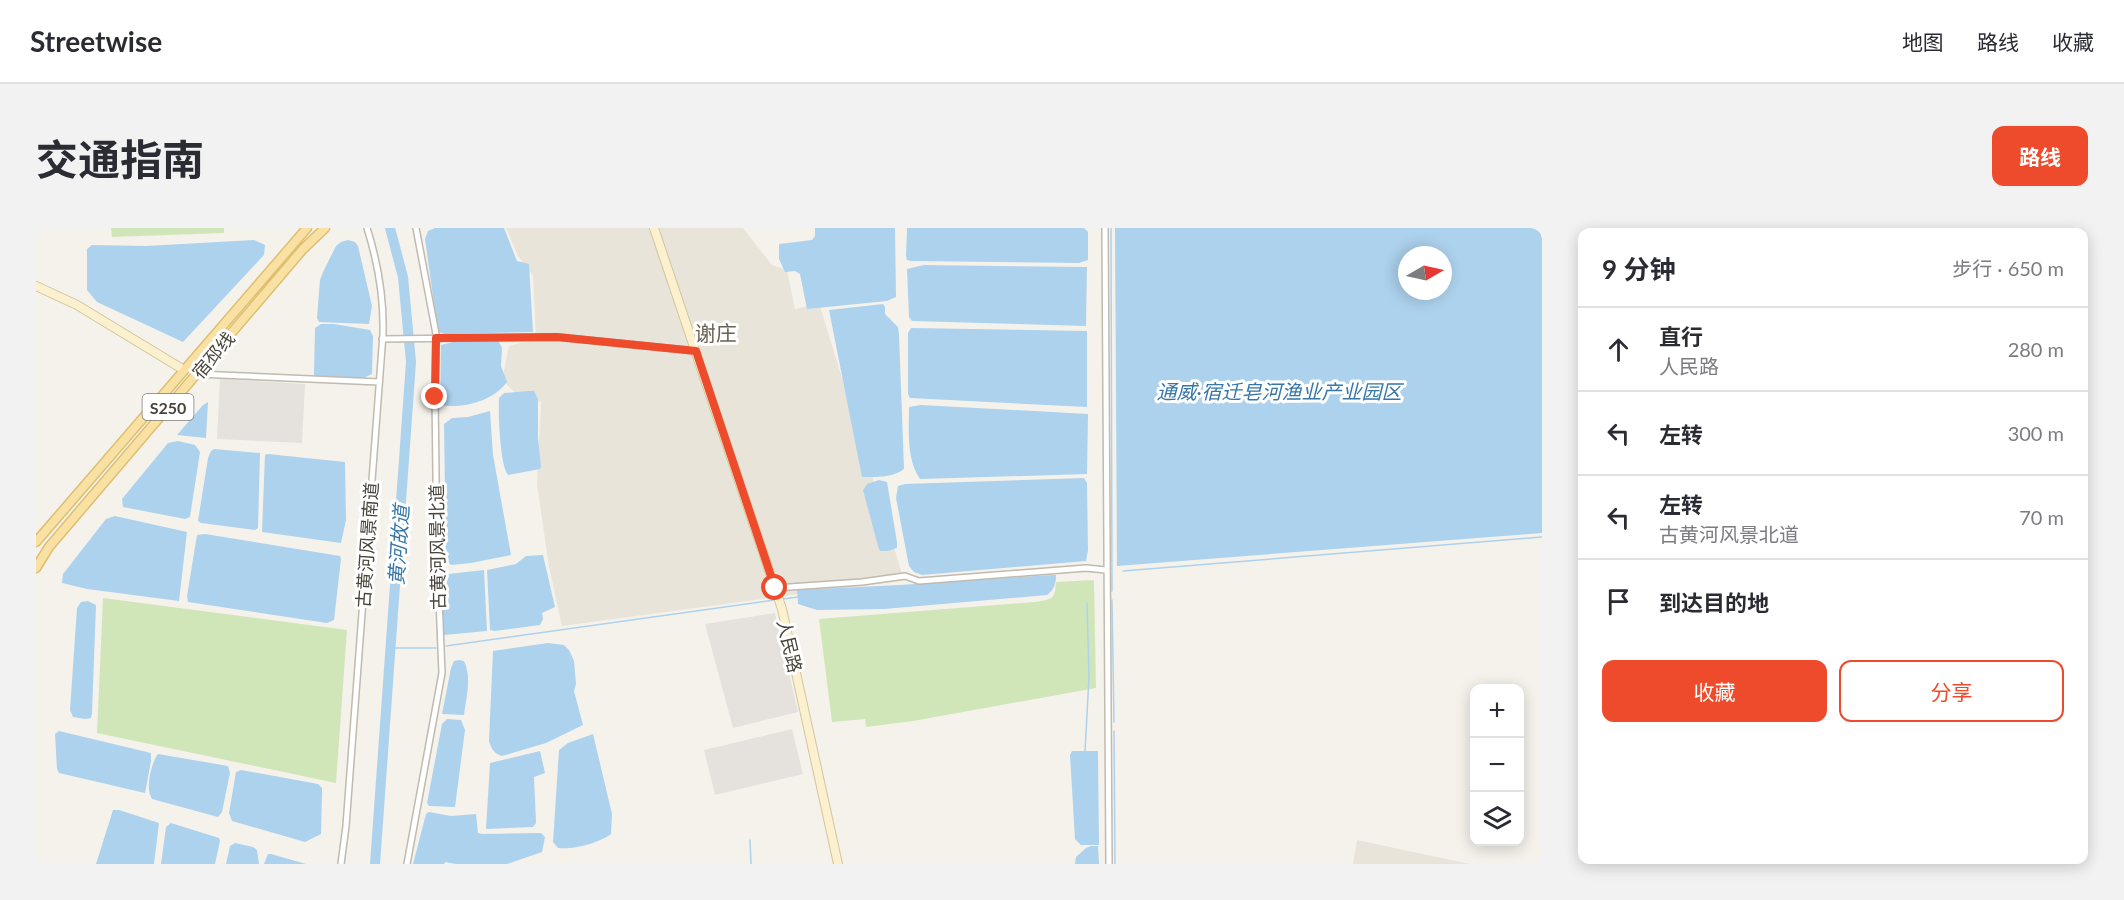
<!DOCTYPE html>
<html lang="zh">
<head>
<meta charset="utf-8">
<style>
  :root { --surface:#fff; --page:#f2f2f3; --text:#2b2b33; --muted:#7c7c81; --line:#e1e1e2; --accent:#ed4b2b }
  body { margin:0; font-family:Lato,"Noto Sans SC",sans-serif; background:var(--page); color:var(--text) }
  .controls { position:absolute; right:18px; bottom:18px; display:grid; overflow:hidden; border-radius:12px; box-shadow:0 3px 15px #0003 }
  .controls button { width:54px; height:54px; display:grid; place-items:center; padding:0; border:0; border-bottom:2px solid var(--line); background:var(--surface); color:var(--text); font:30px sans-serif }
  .compass { position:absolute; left:1362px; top:18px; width:54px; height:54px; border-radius:50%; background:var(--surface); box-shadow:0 3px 15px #0003; rotate:81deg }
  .stop { position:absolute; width:18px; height:18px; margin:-14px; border:4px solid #ed4b2b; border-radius:50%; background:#fff }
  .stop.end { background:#ed4b2b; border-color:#fff; box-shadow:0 2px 6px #0008 }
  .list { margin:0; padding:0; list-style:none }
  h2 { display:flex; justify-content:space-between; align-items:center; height:78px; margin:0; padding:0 24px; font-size:26px }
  h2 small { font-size:20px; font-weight:400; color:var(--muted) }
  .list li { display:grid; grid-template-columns:39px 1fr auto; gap:18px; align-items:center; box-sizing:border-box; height:84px; padding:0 24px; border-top:2px solid var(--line) }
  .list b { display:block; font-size:22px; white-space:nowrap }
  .list p { margin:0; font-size:20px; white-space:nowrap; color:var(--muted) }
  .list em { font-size:20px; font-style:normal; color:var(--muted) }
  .actions { display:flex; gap:12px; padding:18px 24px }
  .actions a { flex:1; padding:14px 0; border:2px solid var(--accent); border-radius:12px; text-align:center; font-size:21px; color:var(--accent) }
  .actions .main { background:var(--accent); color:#fff }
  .icon { flex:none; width:33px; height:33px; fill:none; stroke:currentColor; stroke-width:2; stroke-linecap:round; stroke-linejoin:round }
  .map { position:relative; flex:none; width:1506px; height:636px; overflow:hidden; border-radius:12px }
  header { display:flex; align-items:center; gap:36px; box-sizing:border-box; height:84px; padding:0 30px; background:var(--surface); border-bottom:2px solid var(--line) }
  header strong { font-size:28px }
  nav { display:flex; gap:33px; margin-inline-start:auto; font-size:21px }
  .intro { display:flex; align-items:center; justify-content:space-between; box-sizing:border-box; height:144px; padding:0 36px }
  h1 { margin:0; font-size:42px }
  .button { padding:15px 27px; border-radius:12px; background:var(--accent); color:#fff; font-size:21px; font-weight:700 }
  main { display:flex; gap:36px; padding:0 36px }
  aside { flex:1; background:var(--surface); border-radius:12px; box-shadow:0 3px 15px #0003 }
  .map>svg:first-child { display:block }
  .residential { fill:#e9e4da }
  .industrial { fill:#e5e1dd }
  .green { fill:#d1e6b8 }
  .water { fill:#add2ed; fill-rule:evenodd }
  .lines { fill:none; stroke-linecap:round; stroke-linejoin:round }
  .stream { stroke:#add2ed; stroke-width:1.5 }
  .river { stroke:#add2ed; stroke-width:10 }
  .street-casing { stroke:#c0baaf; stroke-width:8 }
  .secondary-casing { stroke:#d2c59e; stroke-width:10 }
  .primary-casing { stroke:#debe71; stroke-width:11 }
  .street { stroke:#fff; stroke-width:5 }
  .secondary { stroke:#fcf1cf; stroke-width:8 }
  .primary { stroke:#f8e1a2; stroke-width:8 }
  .route { stroke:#ed4b2b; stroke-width:8 }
  .labels { text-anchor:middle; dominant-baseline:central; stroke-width:6; stroke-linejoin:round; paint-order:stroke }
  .shield { fill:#fff; stroke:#807b75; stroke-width:1.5 }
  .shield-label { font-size:16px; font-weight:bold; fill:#49433a }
  .street-label { font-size:18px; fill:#49433a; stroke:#fff }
  .water-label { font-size:20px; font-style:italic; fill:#3677a8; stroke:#fff }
  .quarter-label { font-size:21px; fill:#6b6152; stroke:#fff }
</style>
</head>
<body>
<header>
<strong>Streetwise</strong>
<nav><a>地图</a><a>路线</a><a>收藏</a></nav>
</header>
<div class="intro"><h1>交通指南</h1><a class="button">路线</a></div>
<main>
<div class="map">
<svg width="1506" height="636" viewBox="0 0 1506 636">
  <rect width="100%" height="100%" fill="#f5f2ec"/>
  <path class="residential" d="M 470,0 L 707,0 L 736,37 L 751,42 L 759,81 L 783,75 L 868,352 L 526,398 L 513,339 L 501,256 L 505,174 L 483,168 L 466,152 L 473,118 L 500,111 L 497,48 L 482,28 Z
    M 1321,612 L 1434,636 L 1317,636 Z"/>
  <path class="industrial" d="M 184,151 L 269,156 L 266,215 L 181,211 Z
    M 739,385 L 762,484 L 697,500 L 669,396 Z
    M 756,501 L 767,546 L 679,567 L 668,522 Z"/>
  <path class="green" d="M 75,0 L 188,0 L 188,5 L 76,9 Z
    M 1058,352 L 1060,460 L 877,493 L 830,499 L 829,491 L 796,494 L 783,391 L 999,374 C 1016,371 1019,372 1020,354 Z
    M 67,370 L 311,402 L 300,555 L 61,505 Z"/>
  <path class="water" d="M 399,0 L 468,0 L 481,33 L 493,36 L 497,104 L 409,106 L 402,104 L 389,11 L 392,3 Z
    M 779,0 L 859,0 L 860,69 L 851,73 L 771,81 L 764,46 L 759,43 L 749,44 L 743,31 L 743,16 L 776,12 L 779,8 Z
    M 871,0 L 1048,0 L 1052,4 L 1052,32 L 1043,35 L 875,33 L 871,32 L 870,28 Z
    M 1079,0 L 1506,0 L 1506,305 L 1081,338 ZM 1371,27 L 1407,27 L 1407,63 L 1371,63 Z
    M 218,12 L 229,17 L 228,27 L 147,114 L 61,74 L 51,62 L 51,21 L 56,17 L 110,18 Z
    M 312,12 L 319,14 L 322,18 L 336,78 L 333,96 L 283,94 L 281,90 L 284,52 L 287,44 L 300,18 L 305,14 Z
    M 888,37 L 1051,39 L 1050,98 L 876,93 L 873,89 L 871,41 Z
    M 847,76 L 849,79 L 849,86 L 862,99 L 863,106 L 868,241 C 857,250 839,249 826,249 L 793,82 Z
    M 298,96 L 334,102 L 337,108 L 336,146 L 325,151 L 280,149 L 278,147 L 279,100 L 285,96 Z
    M 875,100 L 1051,103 L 1051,179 L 874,170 L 872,166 L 872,105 Z
    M 429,111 L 462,112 L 466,120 L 465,138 L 471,154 C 457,173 428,181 404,177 L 405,117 Z
    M 492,163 L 498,163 L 502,171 L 502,210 L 505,239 L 504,241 L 472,247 C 464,237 462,185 463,170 L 468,165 Z
    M 172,174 L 170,210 L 141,207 L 167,177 Z
    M 885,177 L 1052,186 L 1051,246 L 884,251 C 870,231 873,201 873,179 Z
    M 454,183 L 457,227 L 475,327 L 435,335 L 415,337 L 410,332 L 408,196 L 416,190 L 432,189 Z
    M 142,213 L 159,217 L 164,224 L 154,289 L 149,291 L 87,279 L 86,271 L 132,215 Z
    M 178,221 L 224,225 L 222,300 L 219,302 L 165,295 L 162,293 L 172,230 L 175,223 Z
    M 232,226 L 309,234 L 310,292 L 305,315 L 226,304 L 229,227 Z
    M 1048,250 L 1051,255 L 1052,322 L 1050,333 L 886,347 L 878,344 L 873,338 L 860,270 L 862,258 L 869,256 Z
    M 843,252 L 851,254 L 861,314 L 861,320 L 852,323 L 844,323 L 842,318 L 827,262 L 831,256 Z
    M 79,288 L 151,304 L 143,373 L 51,361 L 26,355 L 27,346 L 70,291 Z
    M 169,306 L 304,328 L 305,331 L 298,392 L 291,395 L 152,374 L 151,368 L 161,307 Z
    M 507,327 L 519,379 L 506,385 L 507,391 L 504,397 L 459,403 L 454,402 L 451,342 L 480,336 L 490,328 Z
    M 448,342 L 451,403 L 408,407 L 405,352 L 412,346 Z
    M 1016,347 L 1020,347 C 1020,356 1018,362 1011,367 L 848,381 L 781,382 L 762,376 L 761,362 L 864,357 Z
    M 52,373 L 60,377 L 56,485 L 55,490 L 49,491 L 37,489 L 34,482 L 41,380 L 45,374 Z
    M 512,415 L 528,417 L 533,422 L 538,433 L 540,456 L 538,463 L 547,497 L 510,515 L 466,528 C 459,526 455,521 453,513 L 457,423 Z
    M 423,432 L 428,433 C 436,449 430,470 428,487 L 406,486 L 415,440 L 418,433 Z
    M 411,491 L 425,492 L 429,502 L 419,579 L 393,578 L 391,575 L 406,496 Z
    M 23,503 L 115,525 L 115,533 L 109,565 L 23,545 L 21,541 L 19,506 Z
    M 557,506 L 576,586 L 575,606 C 563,615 537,622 522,620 L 517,614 L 523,522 L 532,515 Z
    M 504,523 L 509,545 L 498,549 L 500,595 L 497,599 L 450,601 L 454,535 Z
    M 1036,523 L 1062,523 L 1063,617 L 1045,617 L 1039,611 L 1034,527 Z
    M 122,526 L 192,538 L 194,545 L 186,584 L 182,589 L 116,571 C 109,561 115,535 122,526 Z
    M 205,542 L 282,556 L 286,560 L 286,565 L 285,606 L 269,614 L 196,593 L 193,585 L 200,544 Z
    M 77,582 L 83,582 L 123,595 L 118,636 L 60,636 Z
    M 393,584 L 415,588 L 440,586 L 442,605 L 446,606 L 505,605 L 509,609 L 506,624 L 471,636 L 420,636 L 409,634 L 408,636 L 377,636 L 390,586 Z
    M 135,595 L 183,610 L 184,613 L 179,636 L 125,636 L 130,599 Z
    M 199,615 L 217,619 L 221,622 L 223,636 L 190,636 L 194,618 Z
    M 1055,618 L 1062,618 L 1063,636 L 1039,636 L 1040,629 L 1050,620 Z
    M 232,626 L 235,626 L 270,636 L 228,636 Z"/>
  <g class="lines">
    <path class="stream" d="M 1075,0 L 1076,363
      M 1087,343 L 1506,309
      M 747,371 L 762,369
      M 1076,372 L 1078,494
      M 410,418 L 739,372
      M 356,420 L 400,420
      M 1078,503 L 1079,636
      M 1049,523 L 1053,449 L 1051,375
      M 714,612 L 715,636"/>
    <path class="river" d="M 339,636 L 375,134 L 367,49 L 354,0"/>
    <g class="street-casing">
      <path id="street" d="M 1069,0 L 1073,636
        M 346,111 L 521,109 L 660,123
        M 161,146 L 343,154
        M 739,360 L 826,354 L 869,348 L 883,353 L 1050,340 L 1070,342
        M 305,636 L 310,598 L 347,106 C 348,70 342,35 331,0
        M 371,636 L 406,445 L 401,322 L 399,169 L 400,106 L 380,0"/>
    </g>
    <g class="secondary-casing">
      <path id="secondary" d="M 618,0 L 746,381 L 802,636
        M 0,58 L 41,77 L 148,142"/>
    </g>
    <g class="primary-casing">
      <path id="primary" d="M 0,314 L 271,0
        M 0,340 L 13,319 L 267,21 L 289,0"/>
    </g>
    <use href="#street" class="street"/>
    <use href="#secondary" class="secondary"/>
    <use href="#primary" class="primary"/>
  </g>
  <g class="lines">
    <path class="route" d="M 399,169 L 400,110 L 521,109 L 660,123 L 739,360"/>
  </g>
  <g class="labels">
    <rect class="shield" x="106.5" y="166" width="51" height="26" rx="4.5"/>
    <g class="shield-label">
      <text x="132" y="179">S250</text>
    </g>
    <g class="street-label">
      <text transform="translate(177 127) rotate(-50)">宿邳线</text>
      <text transform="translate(331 317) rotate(-86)">古黄河风景南道</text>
      <text transform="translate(401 319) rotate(-91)">古黄河风景北道</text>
      <text transform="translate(754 418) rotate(77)">人民路</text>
    </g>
    <g class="water-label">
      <text x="1243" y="163">通威·宿迁皂河渔业产业园区</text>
      <text transform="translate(362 317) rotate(-86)">黄河故道</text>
    </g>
    <g class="quarter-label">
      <text x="680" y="104">谢庄</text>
    </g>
  </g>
</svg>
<div class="controls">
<button>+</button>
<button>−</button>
<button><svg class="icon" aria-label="layers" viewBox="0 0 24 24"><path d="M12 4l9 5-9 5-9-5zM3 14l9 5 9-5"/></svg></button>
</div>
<svg class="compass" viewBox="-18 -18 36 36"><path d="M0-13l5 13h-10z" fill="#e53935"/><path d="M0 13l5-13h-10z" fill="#7c7c81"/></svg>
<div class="stop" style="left:739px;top:360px"></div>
<div class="stop end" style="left:399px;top:169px"></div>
</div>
<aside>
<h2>9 分钟<small>步行 · 650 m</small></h2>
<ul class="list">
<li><svg class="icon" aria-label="ahead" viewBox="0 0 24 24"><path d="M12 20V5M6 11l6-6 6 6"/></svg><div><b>直行</b><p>人民路</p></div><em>280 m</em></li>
<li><svg class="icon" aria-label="left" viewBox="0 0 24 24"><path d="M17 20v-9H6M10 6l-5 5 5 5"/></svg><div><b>左转</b></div><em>300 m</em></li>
<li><svg class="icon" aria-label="left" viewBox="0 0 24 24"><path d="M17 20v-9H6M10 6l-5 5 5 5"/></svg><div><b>左转</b><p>古黄河风景北道</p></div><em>70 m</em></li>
<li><svg class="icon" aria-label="arrive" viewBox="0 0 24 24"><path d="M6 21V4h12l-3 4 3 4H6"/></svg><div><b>到达目的地</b></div></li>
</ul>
<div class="actions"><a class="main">收藏</a><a>分享</a></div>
</aside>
</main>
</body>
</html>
